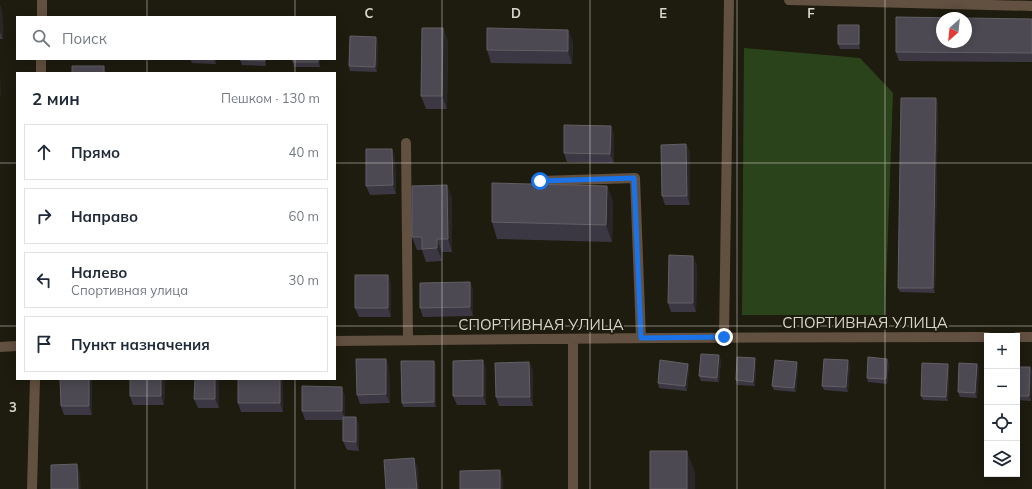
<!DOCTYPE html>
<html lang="ru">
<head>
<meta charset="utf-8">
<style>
  :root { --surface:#fff; --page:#f2f2f3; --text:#1f2937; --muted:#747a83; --line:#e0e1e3 }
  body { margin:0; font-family:Mulish,sans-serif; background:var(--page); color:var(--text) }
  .controls { position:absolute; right:12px; bottom:12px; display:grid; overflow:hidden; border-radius:0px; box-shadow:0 2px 10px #0003 }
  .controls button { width:36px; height:36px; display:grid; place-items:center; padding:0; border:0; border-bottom:1px solid var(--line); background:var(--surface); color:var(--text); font:20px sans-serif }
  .compass { position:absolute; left:936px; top:12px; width:36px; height:36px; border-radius:50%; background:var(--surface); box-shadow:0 2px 10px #0003; rotate:207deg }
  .stop { position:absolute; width:12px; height:12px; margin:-9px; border:3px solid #1a73e8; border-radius:50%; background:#fff }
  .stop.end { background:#1a73e8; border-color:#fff; box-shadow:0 1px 4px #0008 }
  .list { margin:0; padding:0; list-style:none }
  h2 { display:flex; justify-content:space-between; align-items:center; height:52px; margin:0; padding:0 16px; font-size:17px }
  h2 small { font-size:13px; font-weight:400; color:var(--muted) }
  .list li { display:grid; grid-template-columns:26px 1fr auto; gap:12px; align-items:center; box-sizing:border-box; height:56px; margin:0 8px 8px; padding:0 8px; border:1px solid var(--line); border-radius:0px }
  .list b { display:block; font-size:15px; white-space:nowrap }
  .list p { margin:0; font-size:13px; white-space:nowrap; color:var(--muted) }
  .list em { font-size:13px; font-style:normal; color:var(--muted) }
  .icon { flex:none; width:22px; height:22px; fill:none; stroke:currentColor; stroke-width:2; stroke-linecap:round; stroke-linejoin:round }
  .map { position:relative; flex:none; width:1032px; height:489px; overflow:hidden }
  .search { position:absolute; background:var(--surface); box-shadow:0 2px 10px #0003; left:16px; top:16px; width:320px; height:44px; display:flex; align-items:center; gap:10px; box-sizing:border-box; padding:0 14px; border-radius:0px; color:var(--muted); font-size:15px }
  .panel { position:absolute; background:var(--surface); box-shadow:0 2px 10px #0003; left:16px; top:72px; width:320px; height:308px; border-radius:0px }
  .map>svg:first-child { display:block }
  .green { fill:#2b431b }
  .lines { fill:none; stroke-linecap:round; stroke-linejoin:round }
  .minor { stroke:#625040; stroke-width:10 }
  .wall { fill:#3c3843 }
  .shaded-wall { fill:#292628 }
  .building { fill:#4c4952; stroke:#625f65; fill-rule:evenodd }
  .route { stroke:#1a73e8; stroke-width:5 }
  .grid { fill:none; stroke:#d7d6cd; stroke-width:1; stroke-opacity:0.55 }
  .labels { text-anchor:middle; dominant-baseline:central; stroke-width:4; stroke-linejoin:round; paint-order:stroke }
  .street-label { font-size:15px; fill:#d7d6cd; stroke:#1e1c0f }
  .grid-label { font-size:13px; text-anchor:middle; font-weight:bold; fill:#d7d6cd; stroke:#1e1c0f; stroke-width:4; stroke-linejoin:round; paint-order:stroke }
</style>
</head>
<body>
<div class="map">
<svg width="1032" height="489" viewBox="0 0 1032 489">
  <rect width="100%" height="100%" fill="#1e1c0f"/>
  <path class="green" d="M 744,48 L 860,58 L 893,93 L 885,315 L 742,315 Z"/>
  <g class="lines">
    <path class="minor" d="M 789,0 L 1032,6
      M 42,17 L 42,0
      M 41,73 L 41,59
      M 406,143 L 408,340
      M 540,181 L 635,178 L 641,338
      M 724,337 L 729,0
      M 1017,337 L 1032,337
      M 335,341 C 552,338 770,337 987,337
      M 0,347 L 17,346
      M 32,489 L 35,379
      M 573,489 L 573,339"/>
  </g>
  <path class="wall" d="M 0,5 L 2,12 L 3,39 L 0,39 Z
    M 1032,19 L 1032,62 L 899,61 L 896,52 Z
    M 859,25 L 860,30 L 860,49 L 840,49 L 838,44 Z
    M 443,28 L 448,41 L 447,109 L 426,109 L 421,96 Z
    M 568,30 L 573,43 L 572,64 L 491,63 L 487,50 Z
    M 378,42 L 377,72 L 350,71 L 349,66 Z
    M 190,59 L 216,59 L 216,64 L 192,63 Z
    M 240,59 L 266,59 L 266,66 L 242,65 Z
    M 293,59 L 320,59 L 320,67 L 294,67 L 293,62 Z
    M 938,103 L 935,293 L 900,292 L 898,288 Z
    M 614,135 L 614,163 L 567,162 L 564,153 Z
    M 686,144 L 690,153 L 690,205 L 665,205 L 662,196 Z
    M 395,158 L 396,194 L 370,195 L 366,186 Z
    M 447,185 L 452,198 L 452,252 L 442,252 L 442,261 L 426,262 L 422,250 L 417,250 L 412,237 Z
    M 607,186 L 613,202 L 612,242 L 497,239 L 492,222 Z
    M 697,265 L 696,312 L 671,312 L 668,303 Z
    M 388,275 L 391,284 L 391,317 L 359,317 L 355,308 Z
    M 470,282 L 473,291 L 473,316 L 423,317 L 420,308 Z
    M 386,359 L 389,368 L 390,403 L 360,404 L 357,395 Z
    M 721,360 L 719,382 L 701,381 L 699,376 Z
    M 434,361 L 436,366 L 436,407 L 403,407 L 402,403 Z
    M 529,362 L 533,371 L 533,406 L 499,406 L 496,397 Z
    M 756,363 L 755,386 L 737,385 L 736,380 Z
    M 889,363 L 887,384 L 868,382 L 867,378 Z
    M 688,364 L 689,368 L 687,391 L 659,388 L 658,383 Z
    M 948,364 L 949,369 L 948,401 L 923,400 L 921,396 Z
    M 977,364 L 979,368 L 977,398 L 960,397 L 958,392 Z
    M 850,365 L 848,392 L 824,390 L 822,386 Z
    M 798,367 L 796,392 L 774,390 L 772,386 Z
    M 1017,367 L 1030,367 L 1032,372 L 1031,401 L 1017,400 Z
    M 486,369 L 486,405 L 457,405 L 453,396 Z
    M 92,379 L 92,415 L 64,415 L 61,406 Z
    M 165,379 L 164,405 L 133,405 L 130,396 Z
    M 219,379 L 219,408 L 198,408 L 194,399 Z
    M 283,379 L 283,412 L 241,412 L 238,403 Z
    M 345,396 L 345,417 L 356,417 L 359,426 L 359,451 L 347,450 L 343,441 L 343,420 L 305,420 L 302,411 Z"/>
  <path class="shaded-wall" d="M 0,5 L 2,12 L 3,39 L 0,32 Z
    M 859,25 L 860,30 L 860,49 L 859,44 Z
    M 443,28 L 448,41 L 447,109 L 442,96 Z
    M 568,30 L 573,43 L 572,64 L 568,51 Z
    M 376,37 L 378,42 L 377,72 L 375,67 Z
    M 214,59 L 216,59 L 216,64 L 214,60 Z
    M 265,59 L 266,59 L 266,66 L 265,61 Z
    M 318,59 L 320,59 L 320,67 L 318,62 Z
    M 104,66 L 106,73 L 104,73 Z
    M 0,70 L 1,97 L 0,95 Z
    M 936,98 L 938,103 L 935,293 L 933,288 Z
    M 611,126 L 614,135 L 614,163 L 610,154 Z
    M 686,144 L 690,153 L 690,205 L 687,196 Z
    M 392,149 L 395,158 L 396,194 L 393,185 Z
    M 447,185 L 452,198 L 452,252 L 448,239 Z
    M 607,186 L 613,202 L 612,242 L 606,225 Z
    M 437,239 L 442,252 L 442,261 L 437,248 Z
    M 693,256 L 697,265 L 696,312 L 693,303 Z
    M 388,275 L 391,284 L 391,317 L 388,308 Z
    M 470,282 L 473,291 L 473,316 L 470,307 Z
    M 719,355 L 721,360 L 719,382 L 717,378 Z
    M 755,358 L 756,363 L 755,386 L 753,382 Z
    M 386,359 L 389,368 L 390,403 L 386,394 Z
    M 887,359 L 889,363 L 887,384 L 886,379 Z
    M 483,360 L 486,369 L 486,405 L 483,396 Z
    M 848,360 L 850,365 L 848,392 L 846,387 Z
    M 434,361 L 436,366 L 436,407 L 434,402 Z
    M 529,362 L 533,371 L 533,406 L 530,397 Z
    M 797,362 L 798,367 L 796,392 L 794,388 Z
    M 688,364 L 689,368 L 687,391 L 685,386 Z
    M 948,364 L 949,369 L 948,401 L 946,397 Z
    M 977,364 L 979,368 L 977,398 L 975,393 Z
    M 1030,367 L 1032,372 L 1031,401 L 1029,396 Z
    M 89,379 L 92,379 L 92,415 L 89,406 Z
    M 161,379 L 165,379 L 164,405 L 161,396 Z
    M 215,379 L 219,379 L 219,408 L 215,399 Z
    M 280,379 L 283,379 L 283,412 L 280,403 Z
    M 342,387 L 345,396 L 345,420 L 342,411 Z
    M 356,417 L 359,426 L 359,451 L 356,442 Z
    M 687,451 L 695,472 L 695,489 L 687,489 Z
    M 414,458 L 418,467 L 419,489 L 417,489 Z
    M 77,464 L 80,473 L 81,489 L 78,489 Z
    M 500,470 L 503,479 L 503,489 L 500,489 Z"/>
  <path class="building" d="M 896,17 L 1032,19 L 1032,53 L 896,52 ZM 942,18 L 966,18 L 966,42 L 942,42 Z
    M 838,25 L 859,25 L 859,44 L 838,44 Z
    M 422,28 L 443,28 L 442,96 L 421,96 Z
    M 487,28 L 568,30 L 568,51 L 487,50 Z
    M 350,36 L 376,37 L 375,67 L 349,66 Z
    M 198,59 L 214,59 L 214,60 Z
    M 240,59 L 265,59 L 265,61 L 240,60 Z
    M 293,59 L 318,59 L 318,62 L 293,62 Z
    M 72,66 L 104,66 L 104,73 L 72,73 Z
    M 901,98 L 936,98 L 933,288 L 898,288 Z
    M 564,125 L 611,126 L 610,154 L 564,153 Z
    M 686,144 L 687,196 L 662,196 L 661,145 Z
    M 366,149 L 392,149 L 393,185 L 366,186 Z
    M 492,183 L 607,186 L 606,225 L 492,222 Z
    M 447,185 L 448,239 L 437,239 L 437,248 L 422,249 L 422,237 L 412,237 L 412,186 Z
    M 669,255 L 693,256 L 693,303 L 668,303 Z
    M 355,275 L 388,275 L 388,308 L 355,308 Z
    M 470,282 L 470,307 L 420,308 L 420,283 Z
    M 701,354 L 719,355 L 717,378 L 699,376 Z
    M 737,357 L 755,358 L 753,382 L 736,380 Z
    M 868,357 L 887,359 L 886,379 L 867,378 Z
    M 356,359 L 386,359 L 386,394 L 357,395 Z
    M 824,359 L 848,360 L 846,387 L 822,386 Z
    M 483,360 L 483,396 L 453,396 L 453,361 Z
    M 660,360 L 688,364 L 685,386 L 658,383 Z
    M 775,360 L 797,362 L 794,388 L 772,386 Z
    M 401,361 L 434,361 L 434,402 L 402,403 Z
    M 529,362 L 530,397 L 496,397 L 495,363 Z
    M 922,363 L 948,364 L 946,397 L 921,396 Z
    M 959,363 L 977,364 L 975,393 L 958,392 Z
    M 1017,367 L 1030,367 L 1029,396 L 1017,396 Z
    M 60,379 L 89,379 L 89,406 L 61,406 Z
    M 130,379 L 161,379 L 161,396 L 130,396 Z
    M 195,379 L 215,379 L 215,399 L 194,399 Z
    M 238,379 L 280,379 L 280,403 L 238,403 Z
    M 302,386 L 342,387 L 342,411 L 302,411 Z
    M 343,417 L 356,417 L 356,442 L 343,441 Z
    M 650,451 L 687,451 L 687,489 L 650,489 Z
    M 414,458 L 417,489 L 386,489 L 384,460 Z
    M 77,464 L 78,489 L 51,489 L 51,465 Z
    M 500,470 L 500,489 L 460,489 L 460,471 Z"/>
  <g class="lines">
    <path class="route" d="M 540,181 L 634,178 L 641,338 L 724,337"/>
  </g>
  <path class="grid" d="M 147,0 L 147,17M 295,0 L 295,17M 442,0 L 442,489M 590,0 L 590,489M 737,0 L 737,489M 885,0 L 885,489M 147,59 L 147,73M 295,59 L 295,73M 0,163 L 17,163M 335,163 L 1032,163M 0,326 L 17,326M 335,326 L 1032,326M 147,379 L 147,489M 295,379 L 295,489"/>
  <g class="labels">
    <g class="street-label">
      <text x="865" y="322">СПОРТИВНАЯ УЛИЦА</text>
      <text x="541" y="324">СПОРТИВНАЯ УЛИЦА</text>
    </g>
  </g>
  <g class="grid-label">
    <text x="369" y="18">C</text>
    <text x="516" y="18">D</text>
    <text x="663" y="18">E</text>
    <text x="811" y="18">F</text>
    <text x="13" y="412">3</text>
  </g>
</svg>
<div class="controls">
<button>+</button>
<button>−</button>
<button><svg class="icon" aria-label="locate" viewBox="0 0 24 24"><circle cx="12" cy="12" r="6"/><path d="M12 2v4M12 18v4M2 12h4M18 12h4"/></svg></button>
<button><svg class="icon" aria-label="layers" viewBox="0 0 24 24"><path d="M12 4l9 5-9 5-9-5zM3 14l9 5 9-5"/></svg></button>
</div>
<svg class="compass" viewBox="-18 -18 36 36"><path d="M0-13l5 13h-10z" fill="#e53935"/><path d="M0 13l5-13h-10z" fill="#747a83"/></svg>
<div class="stop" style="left:540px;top:181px"></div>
<div class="stop end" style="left:724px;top:337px"></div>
<div class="search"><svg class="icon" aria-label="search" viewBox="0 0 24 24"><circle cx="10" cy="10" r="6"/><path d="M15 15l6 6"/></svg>Поиск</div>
<section class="panel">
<h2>2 мин<small>Пешком · 130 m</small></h2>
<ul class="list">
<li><svg class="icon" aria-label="ahead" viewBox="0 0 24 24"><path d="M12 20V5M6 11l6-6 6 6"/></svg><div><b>Прямо</b></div><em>40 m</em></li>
<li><svg class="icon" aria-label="right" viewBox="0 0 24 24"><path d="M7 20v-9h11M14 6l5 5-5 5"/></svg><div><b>Направо</b></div><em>60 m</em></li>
<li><svg class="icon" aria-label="left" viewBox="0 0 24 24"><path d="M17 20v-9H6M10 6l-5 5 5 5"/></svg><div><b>Налево</b><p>Спортивная улица</p></div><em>30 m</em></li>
<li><svg class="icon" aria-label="arrive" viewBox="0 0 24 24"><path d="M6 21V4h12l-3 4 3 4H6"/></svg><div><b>Пункт назначения</b></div></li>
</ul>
</section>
</div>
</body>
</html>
